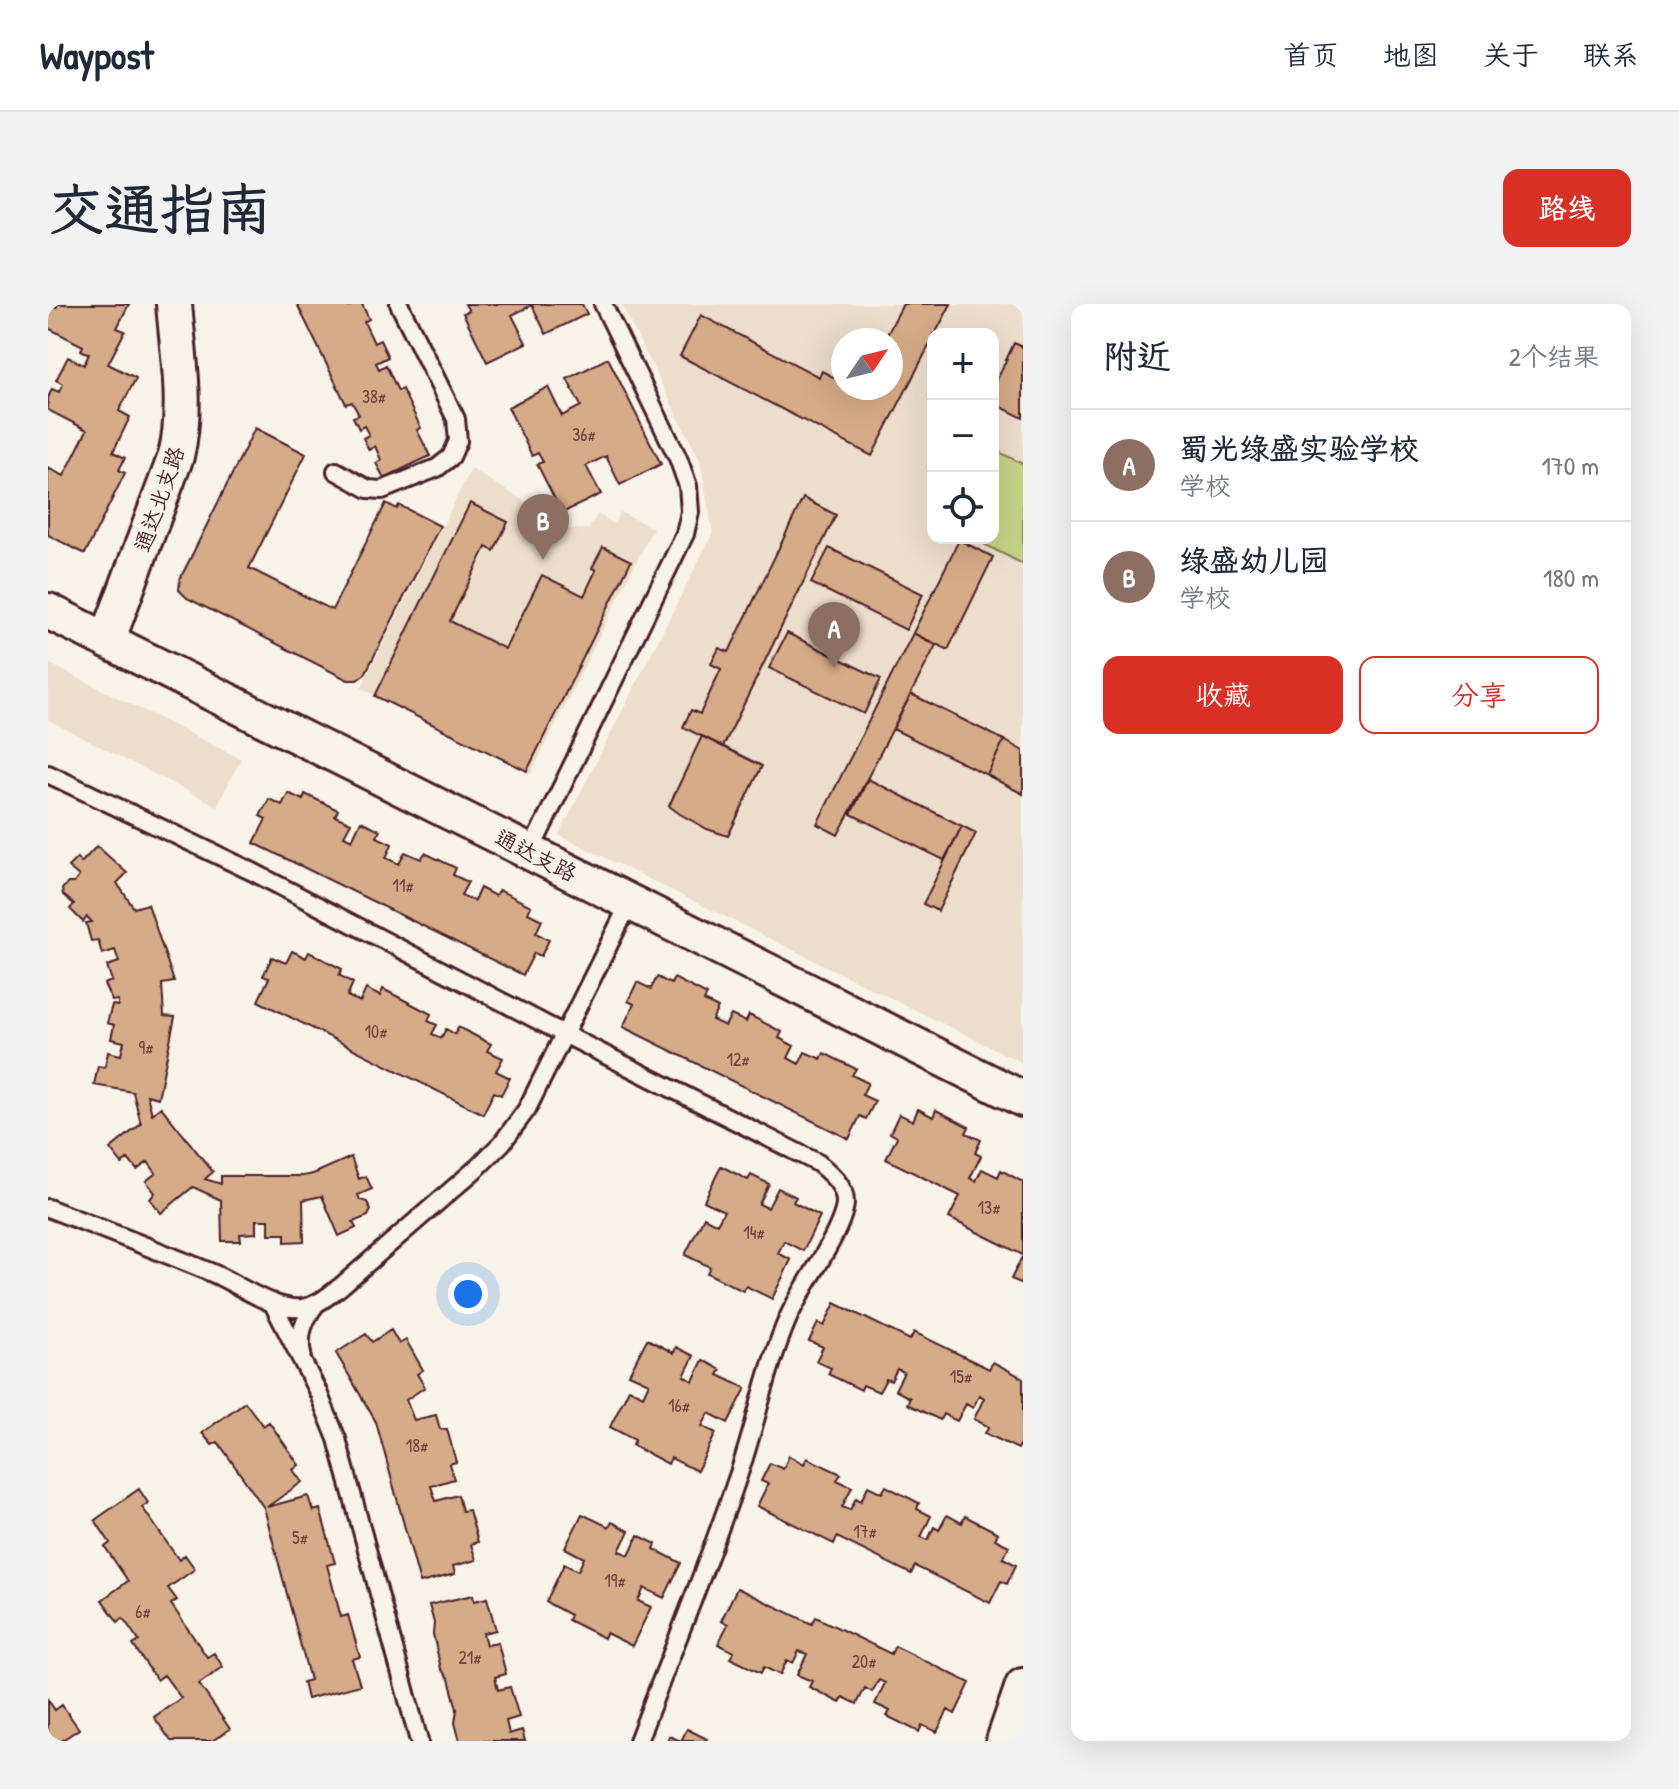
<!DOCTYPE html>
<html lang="zh">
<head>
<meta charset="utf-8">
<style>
  :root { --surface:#fff; --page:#f2f2f3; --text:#1f2937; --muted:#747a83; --line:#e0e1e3; --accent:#d93025 }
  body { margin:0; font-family:"Patrick Hand","LXGW WenKai TC",sans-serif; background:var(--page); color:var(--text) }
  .controls { position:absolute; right:24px; top:24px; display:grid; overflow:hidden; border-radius:16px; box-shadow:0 8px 32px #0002 }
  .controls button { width:72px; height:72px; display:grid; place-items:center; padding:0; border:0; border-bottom:2px solid var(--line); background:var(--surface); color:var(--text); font:40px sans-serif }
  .compass { position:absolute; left:783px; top:24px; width:72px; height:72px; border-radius:50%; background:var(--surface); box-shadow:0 8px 32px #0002; rotate:55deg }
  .you { position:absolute; left:420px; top:990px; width:28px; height:28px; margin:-20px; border:6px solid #fff; border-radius:50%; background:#1a73e8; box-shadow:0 0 0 12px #1a73e833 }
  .badge { display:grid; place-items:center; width:52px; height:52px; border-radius:50%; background:var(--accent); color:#fff; font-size:26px; font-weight:700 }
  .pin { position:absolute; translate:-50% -66px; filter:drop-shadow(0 2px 4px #0008) }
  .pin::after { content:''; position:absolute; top:42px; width:28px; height:24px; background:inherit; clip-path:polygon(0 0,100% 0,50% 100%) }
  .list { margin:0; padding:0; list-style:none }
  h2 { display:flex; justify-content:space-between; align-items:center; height:104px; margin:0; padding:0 32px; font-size:34px }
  h2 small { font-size:26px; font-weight:400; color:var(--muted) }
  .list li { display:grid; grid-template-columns:52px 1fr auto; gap:24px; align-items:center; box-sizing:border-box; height:112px; padding:0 32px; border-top:2px solid var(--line) }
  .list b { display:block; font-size:30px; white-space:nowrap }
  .list p { margin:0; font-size:26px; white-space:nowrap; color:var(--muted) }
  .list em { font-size:26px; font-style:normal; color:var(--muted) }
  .actions { display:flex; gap:16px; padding:24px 32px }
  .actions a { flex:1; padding:18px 0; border:2px solid var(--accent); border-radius:16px; text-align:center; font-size:28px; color:var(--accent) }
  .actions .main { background:var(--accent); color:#fff }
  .icon { flex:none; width:44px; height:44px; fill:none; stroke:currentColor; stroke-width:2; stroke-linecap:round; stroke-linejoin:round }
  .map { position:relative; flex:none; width:975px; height:1437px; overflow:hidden; border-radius:16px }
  header { display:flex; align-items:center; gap:48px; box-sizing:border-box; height:112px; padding:0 40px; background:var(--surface); border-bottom:2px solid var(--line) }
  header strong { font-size:38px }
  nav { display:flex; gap:44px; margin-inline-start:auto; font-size:28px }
  .intro { display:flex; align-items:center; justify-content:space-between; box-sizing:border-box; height:192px; padding:0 48px }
  h1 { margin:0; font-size:56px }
  .button { padding:20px 36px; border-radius:16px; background:var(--accent); color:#fff; font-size:28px; font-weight:700 }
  main { display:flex; gap:48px; padding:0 48px }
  aside { flex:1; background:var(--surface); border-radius:16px; box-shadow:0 8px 32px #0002 }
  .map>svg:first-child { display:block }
  .built { fill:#edddcb; fill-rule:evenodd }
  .green { fill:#c5d387; stroke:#887959; stroke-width:2 }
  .building { fill:#d6ab87; stroke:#4a1f2b; stroke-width:2 }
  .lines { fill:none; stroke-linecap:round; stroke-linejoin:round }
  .service-casing { stroke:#4a1f2b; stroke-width:22 }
  .minor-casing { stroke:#4a1f2b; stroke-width:40 }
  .service { stroke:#f7f3e8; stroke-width:16 }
  .minor { stroke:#f7f3e8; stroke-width:34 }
  .labels { text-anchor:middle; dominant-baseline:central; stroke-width:8; stroke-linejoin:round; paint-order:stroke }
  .number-label { font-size:18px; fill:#6d4242 }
  .street-label { font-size:22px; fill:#4a1f2b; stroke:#f7f3e8 }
</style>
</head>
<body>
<header>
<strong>Waypost</strong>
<nav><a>首页</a><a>地图</a><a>关于</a><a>联系</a></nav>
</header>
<div class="intro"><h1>交通指南</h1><a class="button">路线</a></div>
<main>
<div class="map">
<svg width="975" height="1437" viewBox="0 0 975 1437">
  <rect width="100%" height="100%" fill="#f7f3e8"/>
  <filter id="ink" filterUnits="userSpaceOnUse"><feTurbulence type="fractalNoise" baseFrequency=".0125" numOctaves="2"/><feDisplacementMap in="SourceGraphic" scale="16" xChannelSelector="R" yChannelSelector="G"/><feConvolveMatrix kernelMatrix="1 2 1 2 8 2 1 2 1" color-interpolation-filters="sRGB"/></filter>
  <g filter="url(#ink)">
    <path class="built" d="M 573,0 L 975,0 L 975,759 L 511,531 L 665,229 L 652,156 ZM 885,30 L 945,30 L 945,234 L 885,234 ZM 795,36 L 843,36 L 843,84 L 795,84 Z
      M 423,165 L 522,225 L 541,225 L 549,210 L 566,220 L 572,208 L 605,224 L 483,470 L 313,384 Z
      M 0,359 L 193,455 L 169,502 L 0,416 Z"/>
    <path class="green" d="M 945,145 L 975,160 L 975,260 L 924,234 L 945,234 Z"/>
    <path class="building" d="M 2,0 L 8,4 L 10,0 L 81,0 L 69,24 L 77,27 L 60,60 L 88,74 L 71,107 L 82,113 L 65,148 L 77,154 L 71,166 L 77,169 L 37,250 L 0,231 L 0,164 L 16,172 L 39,126 L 0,106 L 0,94 L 4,85 L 11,88 L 15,80 L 8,76 L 20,53 L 36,61 L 41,50 L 33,46 L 35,42 L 0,24 L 0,4 Z
      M 249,0 L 299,0 L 301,3 L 307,0 L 314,0 L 321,15 L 316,18 L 326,39 L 332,36 L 340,53 L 328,59 L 331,65 L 338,61 L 350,87 L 354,85 L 373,124 L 369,126 L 382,152 L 336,174 L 328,159 L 333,156 L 327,142 L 321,146 L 315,134 L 321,131 L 316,122 L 311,125 L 305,113 L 311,111 L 304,98 L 298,100 Z
      M 417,0 L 534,0 L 539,10 L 498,30 L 484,1 L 464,11 L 478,39 L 439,58 L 415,9 L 421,7 Z
      M 855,0 L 903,0 L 887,30 L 885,30 L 885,34 L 824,152 L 632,52 L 653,11 L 771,73 L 774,67 L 795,78 L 795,84 L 806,84 L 810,86 L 811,84 L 843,84 L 843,36 L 836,36 Z
      M 966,39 L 975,43 L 975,114 L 945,99 L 945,84 Z
      M 560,54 L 613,160 L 572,181 L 558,152 L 538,162 L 553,190 L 514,209 L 489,160 L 495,158 L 490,149 L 484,152 L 460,103 L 500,83 L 514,112 L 533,102 L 519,75 Z
      M 207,124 L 258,150 L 201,264 L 284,306 L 338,199 L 349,205 L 351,201 L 392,222 L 317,370 L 309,376 L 300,376 L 139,294 L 131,286 L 132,275 Z
      M 755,194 L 788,211 L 675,443 L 635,423 L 643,406 L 652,410 L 673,365 L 663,360 L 671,344 L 681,348 Z
      M 422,199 L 460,218 L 446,247 L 438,243 L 402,317 L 457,345 L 494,271 L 536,292 L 548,266 L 544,264 L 555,243 L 583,257 L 479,467 L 327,392 Z
      M 911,236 L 945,253 L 900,346 L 865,329 Z
      M 781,244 L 875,290 L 858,326 L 763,279 Z
      M 739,329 L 833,375 L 816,410 L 721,364 Z
      M 865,329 L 888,341 L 790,531 L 769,520 Z
      M 863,390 L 956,436 L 939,471 L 845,425 Z
      M 654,432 L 714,462 L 680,532 L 659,525 L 632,510 L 621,502 Z
      M 956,436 L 975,447 L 975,490 L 939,471 Z
      M 820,475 L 914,522 L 896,556 L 803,510 Z
      M 240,489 L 255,496 L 257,490 L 290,506 L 287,512 L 303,519 L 296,532 L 304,536 L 313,517 L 332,526 L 329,533 L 344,540 L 338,554 L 351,560 L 357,548 L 373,555 L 377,549 L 408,564 L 405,571 L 420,578 L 413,591 L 426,597 L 432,584 L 447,592 L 451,586 L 483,602 L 480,609 L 494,616 L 488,629 L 501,636 L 493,652 L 486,649 L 475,671 L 206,539 L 218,515 L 212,512 L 221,495 L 234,501 Z
      M 914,522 L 928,529 L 890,607 L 875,600 Z
      M 49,542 L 79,569 L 69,579 L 86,604 L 100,600 L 126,678 L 114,680 L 116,712 L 127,713 L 110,794 L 99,791 L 104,810 L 113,803 L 165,868 L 157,875 L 173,880 L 173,872 L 255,872 L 265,870 L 303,853 L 311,875 L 318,872 L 324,885 L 310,891 L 312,896 L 319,898 L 323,906 L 320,912 L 305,918 L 308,924 L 291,932 L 274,892 L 255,896 L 256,937 L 237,938 L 237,930 L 221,930 L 221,916 L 208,916 L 208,929 L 192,930 L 193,937 L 174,937 L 173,896 L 145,883 L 113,909 L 102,895 L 107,889 L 98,877 L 108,869 L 100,858 L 89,866 L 80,855 L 74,860 L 62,845 L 93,820 L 85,788 L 46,781 L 50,762 L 57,763 L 60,748 L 73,751 L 76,738 L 63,735 L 66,721 L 59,719 L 64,701 L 70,702 L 70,696 L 64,697 L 56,680 L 64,677 L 59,662 L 71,658 L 67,646 L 54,650 L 50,636 L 43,637 L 38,619 L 44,618 L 39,613 L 35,618 L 22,605 L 26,600 L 15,591 L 14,585 L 20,579 L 26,579 L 31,572 L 20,563 L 29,554 L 33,559 Z
      M 244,647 L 258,654 L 261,648 L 294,665 L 291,671 L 305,679 L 299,692 L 312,698 L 318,685 L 332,692 L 335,685 L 383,710 L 380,717 L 389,721 L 384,730 L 393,734 L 398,725 L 407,730 L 410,723 L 443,740 L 439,747 L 455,754 L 448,767 L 462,774 L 453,791 L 446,788 L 435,810 L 210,697 L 221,674 L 215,672 L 224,653 L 238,659 Z
      M 609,673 L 623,680 L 626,674 L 659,691 L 656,697 L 670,704 L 664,716 L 677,722 L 683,711 L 698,718 L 701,711 L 734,728 L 731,734 L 746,742 L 740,754 L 751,760 L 757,748 L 773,755 L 776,749 L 808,765 L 804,771 L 820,779 L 814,791 L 827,797 L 818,815 L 812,812 L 801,835 L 575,723 L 586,700 L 580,697 L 589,678 L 603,685 Z
      M 870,805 L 885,813 L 888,806 L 921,823 L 918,829 L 933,836 L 927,849 L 933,852 L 922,874 L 928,877 L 934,865 L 950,873 L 953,866 L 975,878 L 975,980 L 963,975 L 975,951 L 901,914 L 912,892 L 838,855 L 849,833 L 842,829 L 851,810 L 865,817 Z
      M 673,862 L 700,876 L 703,871 L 721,880 L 711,900 L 720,904 L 730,884 L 748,893 L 745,898 L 772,912 L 755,947 L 736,937 L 730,949 L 743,956 L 724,995 L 698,982 L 695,987 L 659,969 L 662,963 L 637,951 L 656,913 L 669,920 L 676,907 L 656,897 Z
      M 787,999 L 862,1036 L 866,1028 L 941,1065 L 945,1058 L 975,1074 L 975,1139 L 973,1139 L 970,1145 L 937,1129 L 941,1123 L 926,1115 L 936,1094 L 931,1091 L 925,1104 L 918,1100 L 909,1117 L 895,1110 L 892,1116 L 859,1100 L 862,1094 L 847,1086 L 856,1068 L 849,1065 L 843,1077 L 838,1075 L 831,1088 L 815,1081 L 813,1086 L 780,1070 L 783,1064 L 768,1057 L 775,1043 L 761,1037 L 770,1019 L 776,1022 Z
      M 343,1026 L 351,1040 L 358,1036 L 375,1066 L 369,1070 L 377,1083 L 358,1096 L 366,1116 L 388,1111 L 392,1125 L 399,1125 L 408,1158 L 401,1160 L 406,1175 L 383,1182 L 388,1197 L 410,1191 L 414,1207 L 421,1206 L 430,1238 L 423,1240 L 428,1256 L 405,1262 L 407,1270 L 372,1279 L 328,1118 L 288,1049 L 318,1030 L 324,1038 Z
      M 599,1035 L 626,1049 L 628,1043 L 646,1052 L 636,1072 L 645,1077 L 655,1056 L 673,1066 L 670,1071 L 698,1084 L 680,1119 L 661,1109 L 654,1122 L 668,1129 L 649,1167 L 623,1154 L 620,1160 L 584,1141 L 587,1136 L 562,1123 L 581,1085 L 595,1092 L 601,1079 L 581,1070 Z
      M 197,1098 L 215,1122 L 221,1118 L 251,1161 L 245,1166 L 254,1178 L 219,1203 L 260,1192 L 265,1207 L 272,1205 L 287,1259 L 279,1261 L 293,1313 L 300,1311 L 312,1353 L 304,1355 L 312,1381 L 259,1395 L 255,1378 L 262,1376 L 216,1204 L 170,1138 L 164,1141 L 154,1129 Z
      M 741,1152 L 756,1160 L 759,1154 L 793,1170 L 789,1176 L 804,1183 L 794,1203 L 802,1206 L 808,1194 L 813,1197 L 820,1182 L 834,1189 L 838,1182 L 871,1199 L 869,1205 L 883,1212 L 873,1233 L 880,1236 L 886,1223 L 891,1226 L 899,1211 L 914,1219 L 917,1212 L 950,1229 L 947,1235 L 961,1242 L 955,1254 L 968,1261 L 959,1280 L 953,1277 L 942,1299 L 867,1262 L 863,1270 L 789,1233 L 786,1240 L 709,1202 L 720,1180 L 713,1177 L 722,1159 L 735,1165 Z
      M 91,1185 L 100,1199 L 94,1203 L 131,1256 L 137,1251 L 147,1265 L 120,1284 L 129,1296 L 123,1300 L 159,1353 L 166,1349 L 175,1363 L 151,1380 L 182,1425 L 164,1437 L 123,1437 L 106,1413 L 133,1394 L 116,1371 L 109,1376 L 85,1341 L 91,1337 L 75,1314 L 70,1318 L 54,1296 L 80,1277 L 57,1243 L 62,1239 L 47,1216 Z
      M 534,1210 L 561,1223 L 564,1218 L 581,1227 L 571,1247 L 581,1251 L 590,1231 L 608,1240 L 606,1245 L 633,1259 L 616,1294 L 596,1284 L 590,1297 L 603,1303 L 584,1342 L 558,1329 L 556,1334 L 520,1316 L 522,1311 L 498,1298 L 516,1260 L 530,1267 L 536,1254 L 517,1244 Z
      M 689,1284 L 764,1320 L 768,1313 L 843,1350 L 847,1342 L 922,1379 L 907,1410 L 900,1406 L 889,1428 L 874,1421 L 871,1428 L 839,1412 L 842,1407 L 827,1400 L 837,1379 L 831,1376 L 824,1388 L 817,1384 L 809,1400 L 795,1393 L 792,1399 L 761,1383 L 764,1377 L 749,1371 L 759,1350 L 751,1347 L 745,1359 L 739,1356 L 732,1371 L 716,1363 L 713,1369 L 682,1354 L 686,1348 L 670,1340 L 680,1320 L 673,1317 Z
      M 425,1291 L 426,1297 L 439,1294 L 448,1326 L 435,1329 L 438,1341 L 450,1339 L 458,1370 L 447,1373 L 450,1386 L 462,1383 L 471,1413 L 458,1417 L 461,1430 L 474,1426 L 477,1437 L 412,1437 L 407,1419 L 409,1405 L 401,1375 L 393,1365 L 385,1330 L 386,1319 L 381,1301 Z
      M 0,1396 L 7,1406 L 14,1401 L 31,1425 L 13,1437 L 0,1437 Z
      M 639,1425 L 659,1435 L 658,1437 L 619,1437 L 621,1432 L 633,1437 Z"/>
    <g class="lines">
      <g class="service-casing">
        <path id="service" d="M 288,167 L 320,185 L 334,186 L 389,164 L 403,153 L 410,137 L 408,115 L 351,0
          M 0,470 L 205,568 L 516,730 L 770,859 C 782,869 797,881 797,898 C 797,924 753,985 741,1012 C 718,1064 708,1122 689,1175 C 659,1263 623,1350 590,1437
          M 482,548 L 637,230 L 642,208 L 640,182 L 630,154 L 555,0
          M 0,904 C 54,925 109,946 162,968 C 189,979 225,1007 254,1004 C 269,1002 280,992 292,983 L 430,863 L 454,839 L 479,805 L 582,598
          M 224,998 L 270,1088 L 289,1135 L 371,1437
          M 254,1050 C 250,1030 256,1016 268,1000"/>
      </g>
      <g class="minor-casing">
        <path id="minor" d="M 0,307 L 975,795
          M 59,337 L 128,152 C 140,102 130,50 126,0
          M 956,1437 L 975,1382"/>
      </g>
      <use href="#service" class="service"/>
      <use href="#minor" class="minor"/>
    </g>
  </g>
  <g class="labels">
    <g class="number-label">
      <text x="326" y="92">38#</text>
      <text x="536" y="130">36#</text>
      <text x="355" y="581">11#</text>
      <text x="328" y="727">10#</text>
      <text x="98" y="743">9#</text>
      <text x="690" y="755">12#</text>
      <text x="941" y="903">13#</text>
      <text x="706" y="928">14#</text>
      <text x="913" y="1072">15#</text>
      <text x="631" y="1101">16#</text>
      <text x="369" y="1141">18#</text>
      <text x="817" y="1227">17#</text>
      <text x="252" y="1233">5#</text>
      <text x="567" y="1276">19#</text>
      <text x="95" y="1307">6#</text>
      <text x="422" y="1353">21#</text>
      <text x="816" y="1357">20#</text>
    </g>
    <g class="street-label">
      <text transform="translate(111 195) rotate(-71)">通达北支路</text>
      <text transform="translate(488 551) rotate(27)">通达支路</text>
    </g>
  </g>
</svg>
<div class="controls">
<button>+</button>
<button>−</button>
<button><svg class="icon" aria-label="locate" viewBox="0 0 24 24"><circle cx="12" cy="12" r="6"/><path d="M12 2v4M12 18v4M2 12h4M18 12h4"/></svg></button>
</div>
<svg class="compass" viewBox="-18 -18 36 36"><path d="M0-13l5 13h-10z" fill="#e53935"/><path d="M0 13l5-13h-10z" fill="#747a83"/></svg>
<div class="you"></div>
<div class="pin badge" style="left:786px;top:364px;background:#8d6e63">A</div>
<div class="pin badge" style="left:495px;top:256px;background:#8d6e63">B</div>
</div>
<aside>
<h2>附近<small>2个结果</small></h2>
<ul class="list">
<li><span class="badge" style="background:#8d6e63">A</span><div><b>蜀光绿盛实验学校</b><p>学校</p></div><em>170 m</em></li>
<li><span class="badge" style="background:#8d6e63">B</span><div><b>绿盛幼儿园</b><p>学校</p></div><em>180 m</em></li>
</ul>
<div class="actions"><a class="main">收藏</a><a>分享</a></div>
</aside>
</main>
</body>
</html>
